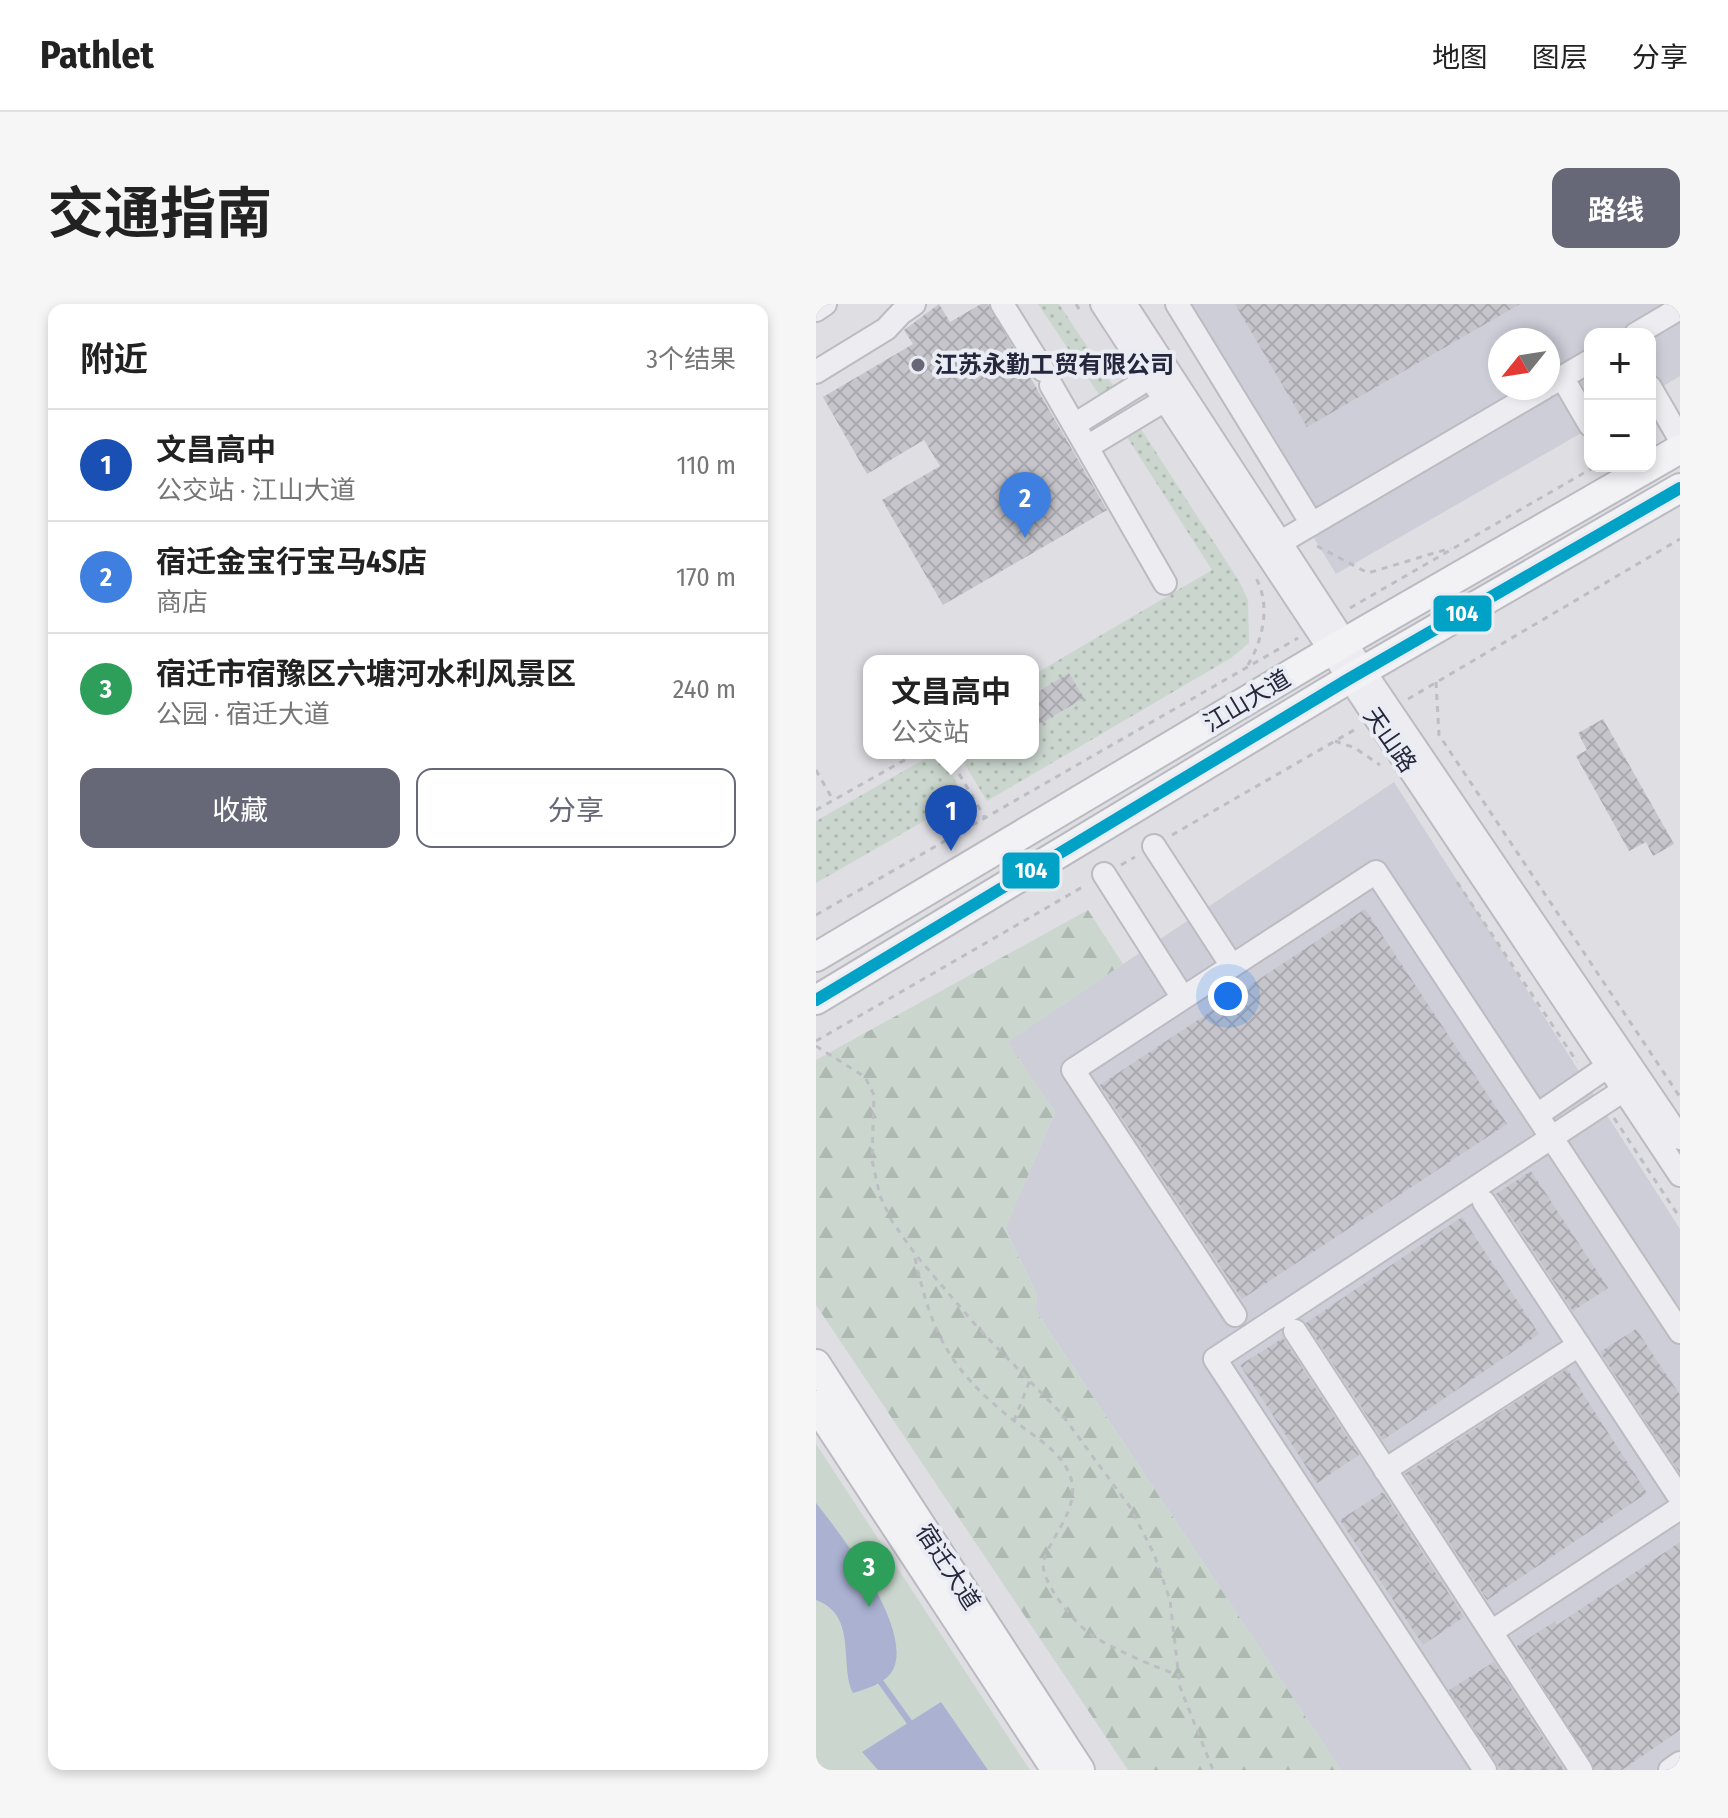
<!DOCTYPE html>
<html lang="zh">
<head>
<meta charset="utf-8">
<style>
  :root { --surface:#fff; --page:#f6f6f6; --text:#222; --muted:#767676; --line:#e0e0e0; --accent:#666777 }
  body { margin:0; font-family:"Fira Sans Condensed","Noto Sans SC",sans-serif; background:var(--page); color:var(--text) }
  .controls { position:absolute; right:24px; top:24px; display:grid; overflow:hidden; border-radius:16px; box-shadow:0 4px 12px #0003 }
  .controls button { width:72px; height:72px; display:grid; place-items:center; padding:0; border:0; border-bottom:2px solid var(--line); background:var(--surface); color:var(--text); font:40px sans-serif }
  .compass { position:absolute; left:672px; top:24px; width:72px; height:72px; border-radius:50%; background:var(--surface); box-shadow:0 4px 12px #0003; rotate:240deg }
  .you { position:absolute; left:412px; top:692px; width:28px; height:28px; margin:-20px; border:6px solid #fff; border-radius:50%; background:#1a73e8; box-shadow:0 0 0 12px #1a73e833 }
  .badge { display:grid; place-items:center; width:52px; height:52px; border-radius:50%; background:var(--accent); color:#fff; font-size:26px; font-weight:700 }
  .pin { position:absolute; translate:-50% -66px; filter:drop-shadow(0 2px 4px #0008) }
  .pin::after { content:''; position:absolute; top:42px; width:28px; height:24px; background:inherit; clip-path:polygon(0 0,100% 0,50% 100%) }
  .popup { position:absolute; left:47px; top:351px; width:176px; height:104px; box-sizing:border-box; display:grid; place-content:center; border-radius:16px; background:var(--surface); filter:drop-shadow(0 2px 6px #0005); font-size:26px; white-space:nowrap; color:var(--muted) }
  .popup b { font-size:30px; color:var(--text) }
  .popup::after { content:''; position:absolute; left:50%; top:100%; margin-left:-16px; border:16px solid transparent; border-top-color:var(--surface) }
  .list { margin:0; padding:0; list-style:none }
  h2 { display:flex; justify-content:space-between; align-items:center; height:104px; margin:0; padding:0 32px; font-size:34px }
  h2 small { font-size:26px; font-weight:400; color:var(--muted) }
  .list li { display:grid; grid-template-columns:52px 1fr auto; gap:24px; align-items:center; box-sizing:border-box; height:112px; padding:0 32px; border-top:2px solid var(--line) }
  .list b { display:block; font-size:30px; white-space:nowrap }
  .list p { margin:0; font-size:26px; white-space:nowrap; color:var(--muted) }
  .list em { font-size:26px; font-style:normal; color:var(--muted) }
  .actions { display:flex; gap:16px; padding:24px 32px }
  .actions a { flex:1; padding:18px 0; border:2px solid var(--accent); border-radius:16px; text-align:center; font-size:28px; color:var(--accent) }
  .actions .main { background:var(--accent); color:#fff }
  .map { position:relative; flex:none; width:864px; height:1466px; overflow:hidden; border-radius:16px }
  header { display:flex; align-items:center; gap:48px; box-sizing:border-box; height:112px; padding:0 40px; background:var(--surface); border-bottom:2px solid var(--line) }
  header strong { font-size:38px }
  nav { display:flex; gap:44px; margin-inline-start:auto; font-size:28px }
  .intro { display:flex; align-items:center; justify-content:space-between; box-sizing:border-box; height:192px; padding:0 48px }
  h1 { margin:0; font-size:56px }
  .button { padding:20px 36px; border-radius:16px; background:var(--accent); color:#fff; font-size:28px; font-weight:700 }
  main { display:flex; gap:48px; padding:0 48px }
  aside { flex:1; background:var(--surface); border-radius:16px; box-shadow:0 4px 12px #0003 }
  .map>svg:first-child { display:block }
  .built { fill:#ceced9; fill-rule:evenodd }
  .grass { fill:url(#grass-dots) }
  .forest { fill:url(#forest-firs) }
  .green { fill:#cbd7ce }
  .water { fill:#aab1d1 }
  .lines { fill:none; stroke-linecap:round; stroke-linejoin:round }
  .stream { stroke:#aab1d1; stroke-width:6 }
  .building { fill:url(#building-cross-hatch) }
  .minor-casing { stroke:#bbbbc1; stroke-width:26 }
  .major-casing { stroke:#babbc1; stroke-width:32 }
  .path { stroke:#bdbdc4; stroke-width:3; stroke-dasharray:6 6; stroke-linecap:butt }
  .minor { stroke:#ededf1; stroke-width:22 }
  .major { stroke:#f2f2f5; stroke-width:28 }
  .bus-1-casing { stroke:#eaecf4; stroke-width:18 }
  .bus-1 { stroke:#02a2c7; stroke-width:12 }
  .poi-dot { fill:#666777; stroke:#eaecf4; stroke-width:3 }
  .labels { text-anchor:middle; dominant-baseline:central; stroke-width:8; stroke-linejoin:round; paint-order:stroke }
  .poi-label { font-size:24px; font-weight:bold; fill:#25273d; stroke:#eaecf4; text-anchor:start }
  .street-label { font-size:24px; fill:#25273d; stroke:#eaecf4 }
  .line-badge { stroke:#eaecf4; stroke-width:3 }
  .badge-label { font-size:22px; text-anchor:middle; font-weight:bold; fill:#fff }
</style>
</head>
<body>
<header>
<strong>Pathlet</strong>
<nav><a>地图</a><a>图层</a><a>分享</a></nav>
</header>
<div class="intro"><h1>交通指南</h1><a class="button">路线</a></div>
<main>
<aside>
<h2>附近<small>3个结果</small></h2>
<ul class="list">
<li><span class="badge" style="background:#1a4fb4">1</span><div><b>文昌高中</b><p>公交站 · 江山大道</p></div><em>110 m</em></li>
<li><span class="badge" style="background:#3f7fe0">2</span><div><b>宿迁金宝行宝马4S店</b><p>商店</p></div><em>170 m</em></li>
<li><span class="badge" style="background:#2e9e5b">3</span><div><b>宿迁市宿豫区六塘河水利风景区</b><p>公园 · 宿迁大道</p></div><em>240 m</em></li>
</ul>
<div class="actions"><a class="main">收藏</a><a>分享</a></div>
</aside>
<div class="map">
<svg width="864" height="1466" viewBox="0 0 864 1466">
  <defs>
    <pattern id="grass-dots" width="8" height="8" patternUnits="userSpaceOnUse" patternTransform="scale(2)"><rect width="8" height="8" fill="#cbd7ce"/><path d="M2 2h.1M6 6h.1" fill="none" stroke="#aeb9b2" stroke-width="1.8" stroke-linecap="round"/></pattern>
    <pattern id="forest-firs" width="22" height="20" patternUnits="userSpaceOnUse" patternTransform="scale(2)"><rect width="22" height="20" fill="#cbd7ce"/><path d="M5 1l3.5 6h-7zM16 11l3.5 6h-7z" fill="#aeb9b2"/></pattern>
    <pattern id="building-cross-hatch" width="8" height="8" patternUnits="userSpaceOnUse" patternTransform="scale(2)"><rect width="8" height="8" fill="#c5c5cb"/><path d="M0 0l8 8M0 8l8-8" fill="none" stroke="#a9a9af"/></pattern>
  </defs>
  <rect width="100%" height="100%" fill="#dedee3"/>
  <path class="built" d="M 355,0 L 864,0 L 864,72 L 834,90 L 834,30 L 774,30 L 774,124 L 520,270 ZM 684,36 L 732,36 L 732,84 L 684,84 Z
    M 578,478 L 864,925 L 864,1466 L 525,1466 L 220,1007 L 221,991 L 189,924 L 239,808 L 191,738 Z"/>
  <path class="grass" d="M 222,0 L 243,0 L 298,83 L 284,92 Z
    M 323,122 L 423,277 L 432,296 L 433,339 L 415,354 L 171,497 L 142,449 L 217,449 L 217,371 L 396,266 L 309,130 Z
    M 119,449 L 125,449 L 148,494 L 0,579 L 0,517 Z"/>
  <path class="forest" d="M 272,606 L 307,660 L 192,738 L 239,808 L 189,925 L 221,991 L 220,1007 L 525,1466 L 312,1466 L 0,1001 L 0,756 Z"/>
  <path class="green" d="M 0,1140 L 214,1466 L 0,1466 Z"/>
  <path class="water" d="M 0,1199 C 24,1229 102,1330 75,1369 C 67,1380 50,1385 37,1389 C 23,1361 42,1311 0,1296 Z
    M 125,1398 L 172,1466 L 62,1466 L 46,1448 Z"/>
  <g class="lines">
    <path class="stream" d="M 64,1377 L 97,1423"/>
  </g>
  <path class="building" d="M 123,0 L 134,18 L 165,0 L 172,0 L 291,206 L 127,301 L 66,196 L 124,162 L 108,136 L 51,170 L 7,93 L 97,40 L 88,26 Z
    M 419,0 L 704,0 L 491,123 Z
    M 253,369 L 268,394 L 217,424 L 217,391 Z
    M 787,415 L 858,540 L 837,552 L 830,538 L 813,547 L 760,452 L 771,446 L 762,429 Z
    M 549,605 L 691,820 L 426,995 L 284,781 Z
    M 715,867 L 792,984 L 757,1007 L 680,890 Z
    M 646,913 L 723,1030 L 567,1136 L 490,1019 Z
    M 820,1025 L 864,1091 L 864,1169 L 784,1048 Z
    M 467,1034 L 543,1151 L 501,1179 L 424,1061 Z
    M 751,1065 L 831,1189 L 671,1296 L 589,1170 Z
    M 567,1188 L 648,1313 L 607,1341 L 524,1216 Z
    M 864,1238 L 864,1426 L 806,1466 L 779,1466 L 701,1342 L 739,1317 L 741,1321 Z
    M 678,1358 L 748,1466 L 685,1466 L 633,1386 Z"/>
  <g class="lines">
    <g class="minor-casing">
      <path id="minor" d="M 186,0 L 227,66
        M 286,0 C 476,292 672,581 864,871
        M 309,0 L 548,367 L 864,834
        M 361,0 L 496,220
        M 0,6 L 9,0
        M 820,30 L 864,4
        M 0,68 L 70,25 L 85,9 L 98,0
        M 746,73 L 774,121
        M 235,81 L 349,279
        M 733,81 L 774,57
        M 834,83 L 864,135
        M 258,121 L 346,66
        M 271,143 L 359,90
        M 465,238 L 728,84
        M 338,542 L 416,662
        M 288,570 L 367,694
        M 721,811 L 804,754
        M 668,898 L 864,1194
        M 419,1011 L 257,766 L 560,568 L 864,1028
        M 479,1027 L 765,1466
        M 569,1166 L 763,1041
        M 675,1328 L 864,1204
        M 669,1466 L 399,1055 L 820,778
        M 854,1466 L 864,1459"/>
    </g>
    <g class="major-casing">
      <path id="major" d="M 0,653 L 529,338 L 864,145
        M 0,696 L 531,376 L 864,184
        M 0,1060 L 264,1466
        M 0,1101 L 240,1466"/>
    </g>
    <path class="path" d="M 260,0 L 266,10
      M 501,242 L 552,269 L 635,244
      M 534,304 L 780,162
      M 432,361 C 447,335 455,302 440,274
      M 620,378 L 623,431 L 864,793
      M 592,395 L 864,235
      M 519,437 L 539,444 L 564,461
      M 131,449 L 169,514
      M 0,466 L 17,496
      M 0,506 L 101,449
      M 356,531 L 540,425
      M 305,561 L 319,553
      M 641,578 L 761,758
      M 0,611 L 482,334
      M 0,737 L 270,581
      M 0,742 L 49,773 L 58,791 L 56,856 L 64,892 L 76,917 L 99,950 L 162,1024 L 244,1108 L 314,1203 L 338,1250 L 354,1296 L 364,1383 L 397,1466
      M 798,814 L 864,914
      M 99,954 C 116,1031 134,1066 197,1116 C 215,1130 241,1145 251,1165 C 269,1198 239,1226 228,1255 C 221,1275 259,1319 274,1330 C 293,1343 340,1364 363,1371
      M 198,1117 L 214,1076"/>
    <use href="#minor" class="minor"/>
    <use href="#major" class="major"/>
    <g class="bus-1-casing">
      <path id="bus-1" d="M 0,696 L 531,376 L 864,184"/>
    </g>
    <use href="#bus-1" class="bus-1"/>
  </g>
  <circle class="poi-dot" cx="102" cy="61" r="8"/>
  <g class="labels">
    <g class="poi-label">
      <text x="118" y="61">江苏永勤工贸有限公司</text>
    </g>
    <g class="street-label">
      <text transform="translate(431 397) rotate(-31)">江山大道</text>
      <text transform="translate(574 436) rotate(55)">天山路</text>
      <text transform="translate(132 1263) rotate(57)">宿迁大道</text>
    </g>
  </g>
  <g class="line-badge">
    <rect x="616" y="290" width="61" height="39" rx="8" fill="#02a2c7"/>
    <rect x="185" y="547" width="60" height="39" rx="8" fill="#02a2c7"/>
  </g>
  <g class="badge-label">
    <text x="646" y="317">104</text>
    <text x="215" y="574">104</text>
  </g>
</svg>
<div class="controls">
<button>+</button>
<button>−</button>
</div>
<svg class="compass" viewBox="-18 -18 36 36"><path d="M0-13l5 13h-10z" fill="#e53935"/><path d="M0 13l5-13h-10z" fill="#767676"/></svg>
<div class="you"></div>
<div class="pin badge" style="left:135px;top:547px;background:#1a4fb4">1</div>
<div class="popup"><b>文昌高中</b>公交站</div>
<div class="pin badge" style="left:209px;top:234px;background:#3f7fe0">2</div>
<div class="pin badge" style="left:53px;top:1303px;background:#2e9e5b">3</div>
</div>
</main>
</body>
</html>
